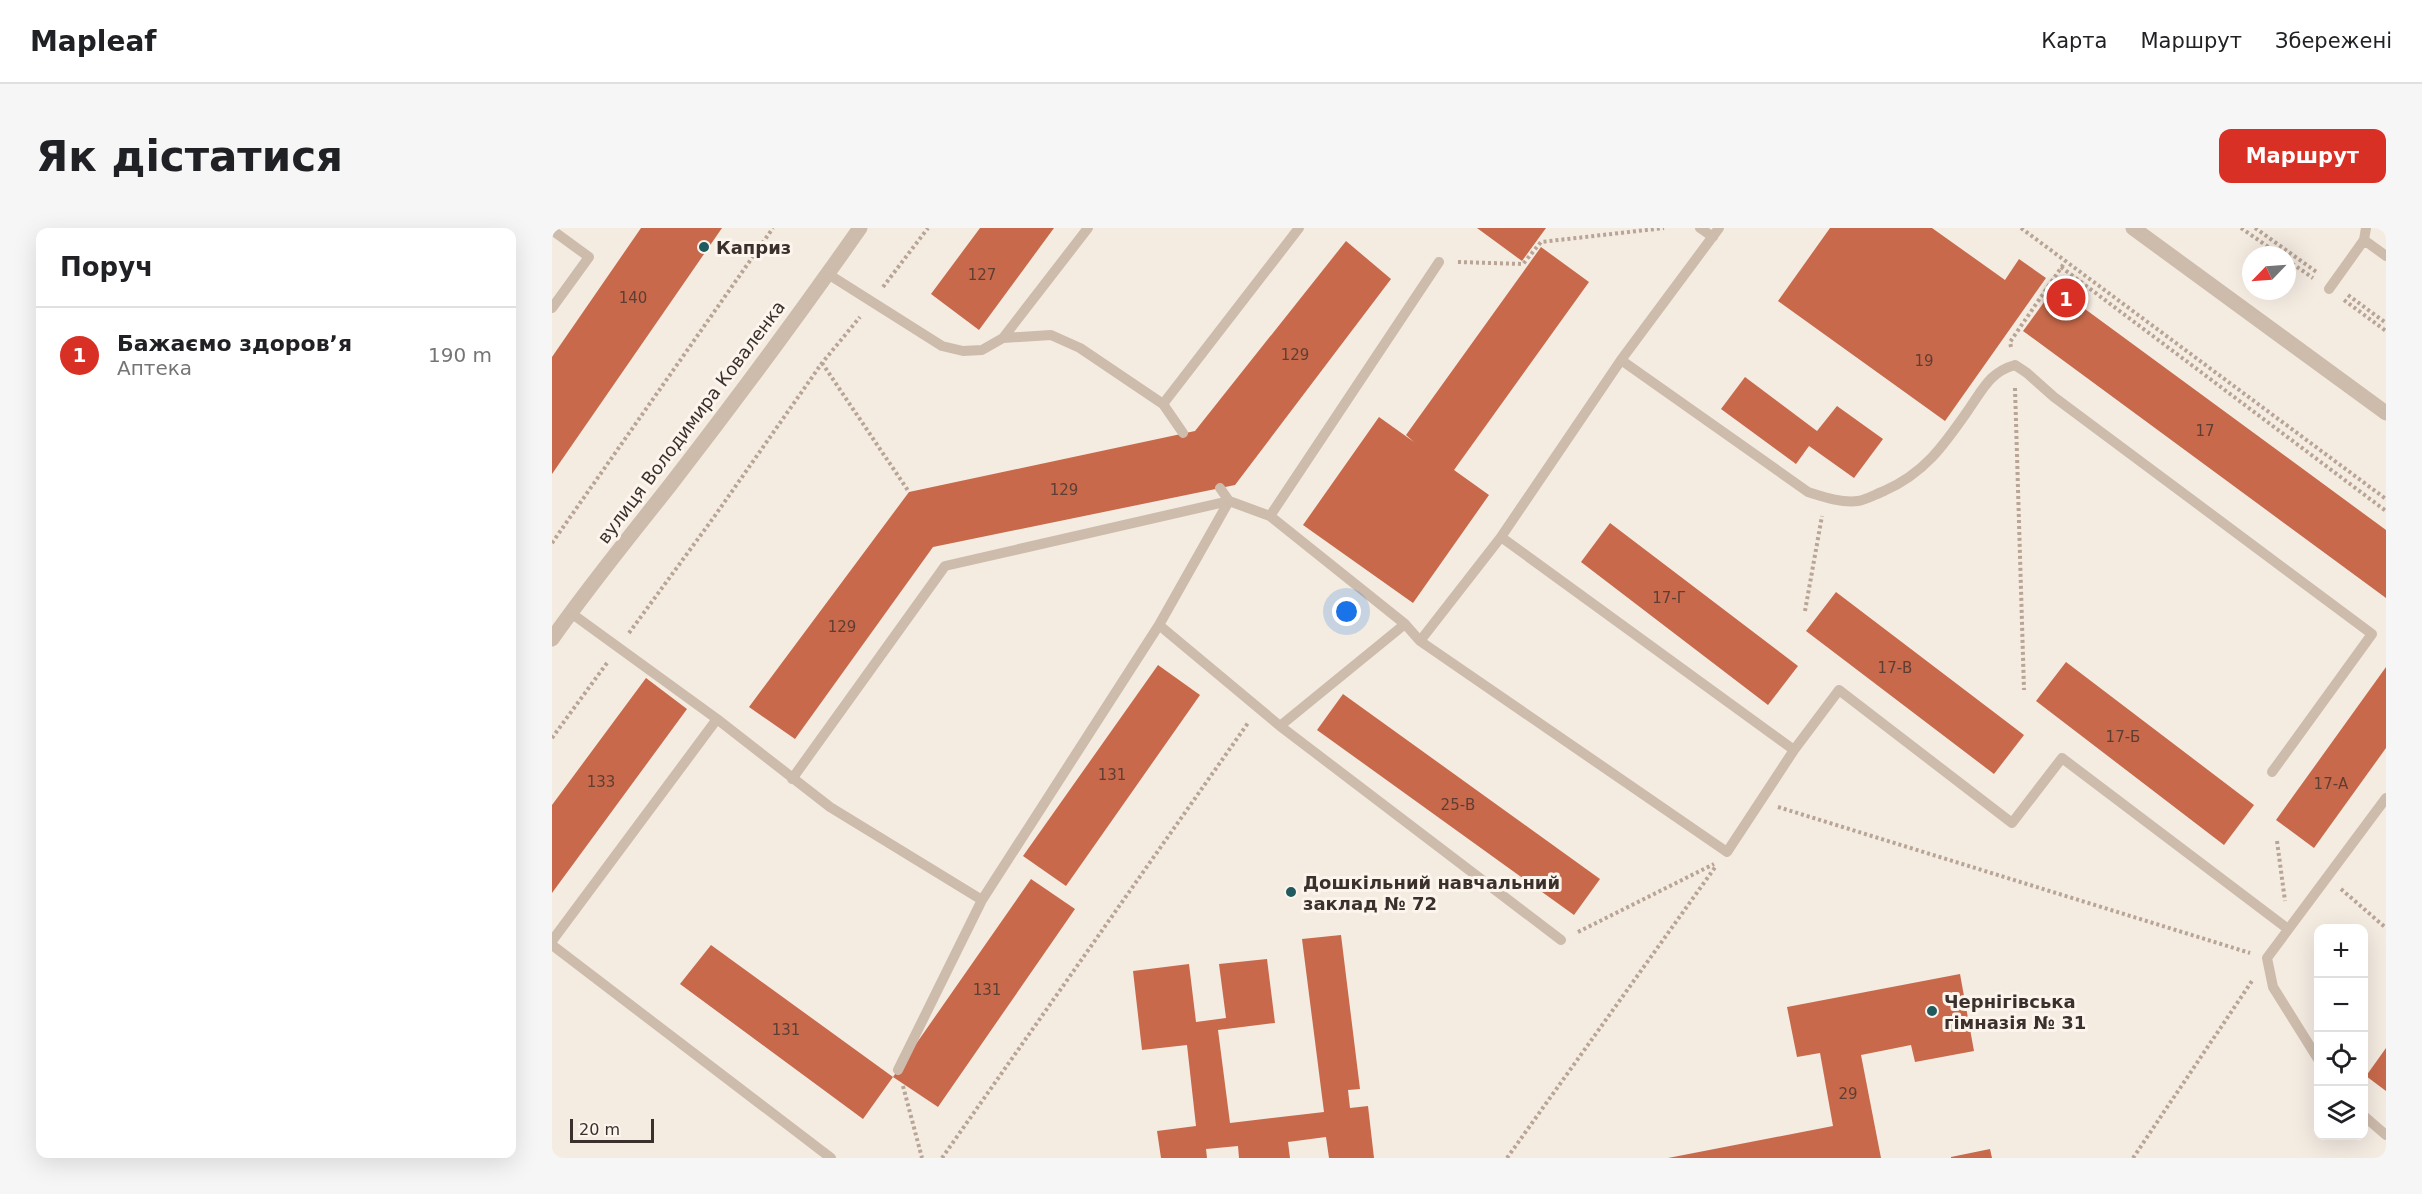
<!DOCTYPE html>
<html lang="uk">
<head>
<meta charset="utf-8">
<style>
  :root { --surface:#fff; --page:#f6f6f6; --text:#202124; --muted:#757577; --line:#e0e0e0; --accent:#d93025 }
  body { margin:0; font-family:"DejaVu Sans",sans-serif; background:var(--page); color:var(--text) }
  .controls { position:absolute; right:18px; bottom:18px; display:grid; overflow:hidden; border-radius:12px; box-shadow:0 6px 24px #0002 }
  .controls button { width:54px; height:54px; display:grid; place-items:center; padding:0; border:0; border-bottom:2px solid var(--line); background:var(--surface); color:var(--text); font:30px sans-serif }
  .compass { position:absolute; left:1690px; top:18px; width:54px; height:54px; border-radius:50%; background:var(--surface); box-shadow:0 6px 24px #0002; rotate:245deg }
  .scale { position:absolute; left:18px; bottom:15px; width:84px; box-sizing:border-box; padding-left:6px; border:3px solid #3b302b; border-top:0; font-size:16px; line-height:21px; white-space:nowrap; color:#3b302b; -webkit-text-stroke:4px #fbf5ee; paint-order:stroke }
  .you { position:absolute; left:795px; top:384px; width:21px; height:21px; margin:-15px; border:4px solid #fff; border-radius:50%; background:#1a73e8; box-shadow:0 0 0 9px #1a73e833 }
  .badge { display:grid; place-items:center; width:39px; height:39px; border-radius:50%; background:var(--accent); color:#fff; font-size:20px; font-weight:700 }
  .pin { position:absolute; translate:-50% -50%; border:3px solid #fff; box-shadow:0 2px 6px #0006 }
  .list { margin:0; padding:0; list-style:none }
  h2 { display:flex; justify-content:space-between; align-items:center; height:78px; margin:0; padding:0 24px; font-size:26px }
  h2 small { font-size:20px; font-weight:400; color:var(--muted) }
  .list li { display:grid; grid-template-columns:39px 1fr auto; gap:18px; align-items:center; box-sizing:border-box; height:96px; padding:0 24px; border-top:2px solid var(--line) }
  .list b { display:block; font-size:22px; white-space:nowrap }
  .list p { margin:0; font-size:20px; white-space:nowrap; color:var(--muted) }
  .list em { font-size:20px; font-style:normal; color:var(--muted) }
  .icon { flex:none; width:33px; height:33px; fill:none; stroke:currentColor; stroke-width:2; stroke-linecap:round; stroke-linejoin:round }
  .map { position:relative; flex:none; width:1834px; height:930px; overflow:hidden; border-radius:12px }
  header { display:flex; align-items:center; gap:36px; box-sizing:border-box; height:84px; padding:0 30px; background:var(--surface); border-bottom:2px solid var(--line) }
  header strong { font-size:28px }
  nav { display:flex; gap:33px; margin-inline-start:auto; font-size:21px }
  .intro { display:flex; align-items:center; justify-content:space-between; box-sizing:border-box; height:144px; padding:0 36px }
  h1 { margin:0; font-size:42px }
  .button { padding:15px 27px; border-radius:12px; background:var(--accent); color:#fff; font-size:21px; font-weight:700 }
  main { display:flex; gap:36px; padding:0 36px }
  aside { flex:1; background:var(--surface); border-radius:12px; box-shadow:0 6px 24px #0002 }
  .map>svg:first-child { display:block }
  .building { fill:#c8694b }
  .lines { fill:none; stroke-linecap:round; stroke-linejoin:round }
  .path { stroke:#b9a596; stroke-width:4; stroke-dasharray:3 3; stroke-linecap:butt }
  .service { stroke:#cdbbac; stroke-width:10 }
  .tertiary { stroke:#cdbbac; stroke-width:15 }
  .poi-dot { fill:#1f5a5e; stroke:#fbf5ee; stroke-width:2 }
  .labels { text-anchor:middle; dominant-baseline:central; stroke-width:6; stroke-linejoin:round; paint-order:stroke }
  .number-label { font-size:15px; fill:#5e3e33 }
  .poi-label { font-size:18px; font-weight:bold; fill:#3b302b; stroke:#fbf5ee; text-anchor:start }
  .street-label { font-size:18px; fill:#3b302b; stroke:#fbf5ee }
</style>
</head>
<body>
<header>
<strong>Mapleaf</strong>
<nav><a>Карта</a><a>Маршрут</a><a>Збережені</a></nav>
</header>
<div class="intro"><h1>Як дістатися</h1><a class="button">Маршрут</a></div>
<main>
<aside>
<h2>Поруч<small></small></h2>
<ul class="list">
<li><span class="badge">1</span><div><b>Бажаємо здоровʼя</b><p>Аптека</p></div><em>190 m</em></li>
</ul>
</aside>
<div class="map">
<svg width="1834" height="930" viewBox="0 0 1834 930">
  <rect width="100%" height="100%" fill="#f4ebe1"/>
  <path class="building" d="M 89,0 L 170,0 L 0,246 L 0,129 Z
    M 428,0 L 502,0 L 427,102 L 379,66 Z
    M 925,0 L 994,0 L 970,33 Z
    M 1278,0 L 1380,0 L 1453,52 L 1467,31 L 1494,50 L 1393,193 L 1226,73 Z
    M 794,13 L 839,51 L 683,257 L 381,319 L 243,511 L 197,479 L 357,264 L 643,203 Z
    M 989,19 L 1037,54 L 902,242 L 937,267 L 861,375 L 751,297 L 827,189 L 862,214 L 854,207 Z
    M 1503,59 L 1834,302 L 1834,370 L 1471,103 Z
    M 1193,149 L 1265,203 L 1285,178 L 1331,211 L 1302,250 L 1257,218 L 1244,236 L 1169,181 Z
    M 1058,295 L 1246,438 L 1216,477 L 1029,334 Z
    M 1284,364 L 1472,507 L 1442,546 L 1254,403 Z
    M 1514,434 L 1702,577 L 1672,617 L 1484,473 Z
    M 606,437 L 648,467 L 514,658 L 471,628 Z
    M 1834,439 L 1834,520 L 1762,620 L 1724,592 Z
    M 94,450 L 135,481 L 0,665 L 0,577 Z
    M 791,466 L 1048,651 L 1022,687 L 765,502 Z
    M 479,651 L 523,681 L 386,879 L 341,849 L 311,891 L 128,756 L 159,717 L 341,849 Z
    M 789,707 L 808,861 L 796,862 L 798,880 L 816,878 L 822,930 L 777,930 L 774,909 L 736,914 L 738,930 L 687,930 L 686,918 L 654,921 L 655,930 L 609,930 L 605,903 L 644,898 L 635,817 L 590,822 L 581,743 L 637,736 L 644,794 L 674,790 L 667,736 L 715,731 L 723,795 L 666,802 L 678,895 L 772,884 L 750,711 Z
    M 1408,746 L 1422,823 L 1363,834 L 1359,817 L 1309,827 L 1329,930 L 1116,930 L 1281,898 L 1268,825 L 1245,829 L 1235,779 Z
    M 1834,820 L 1834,863 L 1814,848 Z
    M 1438,921 L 1440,930 L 1399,930 L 1399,929 Z"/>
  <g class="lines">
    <path class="path" d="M 1469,0 L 1834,271
      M 1689,0 L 1728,27
      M 1703,0 L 1766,45
      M 1735,32 L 1761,50
      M 906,34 L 971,36 L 989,14 L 1112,0
      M 1509,39 L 1834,283
      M 331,59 L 376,0
      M 1796,67 L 1834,95
      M 1792,72 L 1834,103
      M 1459,119 L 1458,114 L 1513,34
      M 270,135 L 357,264
      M 1463,160 L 1472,462
      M 0,315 L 221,0
      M 1253,383 L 1270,288
      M 77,405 L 162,289 L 270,135 L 308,89
      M 0,510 L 55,435
      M 1226,579 L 1698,725
      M 1725,613 L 1733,673
      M 1789,661 L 1834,700
      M 1026,704 L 1162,636
      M 351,858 L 370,930
      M 390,930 L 696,495
      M 955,930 L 1164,638
      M 1581,930 L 1700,753"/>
    <path class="service" d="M 1148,0 L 1161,9
      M 0,2 L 37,29 L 0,80
      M 1812,12 L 1814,0
      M 887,34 L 718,288 L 853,396 L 868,413 L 949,309 L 1069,132 L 1167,0
      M 276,46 L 390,118 L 411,123 L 430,122 L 451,110 L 499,107 L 528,120 L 611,176 L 747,0
      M 1777,61 L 1812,12 L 1834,28
      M 451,110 L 536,0
      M 1069,132 L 1256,264 C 1272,269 1289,275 1306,273 C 1314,272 1324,266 1332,263 C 1373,245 1392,217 1417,181 C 1431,161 1438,144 1463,137 L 1475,145 L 1502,169 L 1820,406 L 1720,544
      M 611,176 L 631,205
      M 949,309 L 1242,522 L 1287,462 L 1460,595 L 1510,530 L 1736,701
      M 19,385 L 165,491 L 278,579 L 430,672 L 607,397 L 728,498 L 1009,712
      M 607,397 L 677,273 L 668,260
      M 868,413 L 1175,624 L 1242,522
      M 728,498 L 853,396
      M 240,551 L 393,338 L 677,273 L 718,288
      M 0,713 L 165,491
      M 0,717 L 279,930
      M 1766,831 L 1721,759 L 1715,730 L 1834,570
      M 346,842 L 430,672
      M 1812,888 L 1834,907"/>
    <path class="tertiary" d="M 1581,0 L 1834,185
      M 0,411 C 37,358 79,307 119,256 C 184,172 247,87 308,0"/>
  </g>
  <g class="poi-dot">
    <circle cx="152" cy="19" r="6"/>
    <circle cx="739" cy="664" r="6"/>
    <circle cx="1380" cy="783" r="6"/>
  </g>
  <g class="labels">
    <g class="number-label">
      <text x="430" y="47">127</text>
      <text x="81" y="70">140</text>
      <text x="743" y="127">129</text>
      <text x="1372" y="133">19</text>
      <text x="1653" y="203">17</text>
      <text x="512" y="262">129</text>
      <text x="1117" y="370">17-Г</text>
      <text x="290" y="399">129</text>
      <text x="1343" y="440">17-В</text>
      <text x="1571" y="509">17-Б</text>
      <text x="560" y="547">131</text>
      <text x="49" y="554">133</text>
      <text x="1779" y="556">17-А</text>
      <text x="906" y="577">25-В</text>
      <text x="435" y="762">131</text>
      <text x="234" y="802">131</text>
      <text x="1296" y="866">29</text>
    </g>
    <g class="poi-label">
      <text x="164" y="19">Каприз</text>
      <text x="751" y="654">Дошкільний навчальний<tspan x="751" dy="21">заклад № 72</tspan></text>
      <text x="1392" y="773">Чернігівська<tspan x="1392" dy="21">гімназія № 31</tspan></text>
    </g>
    <g class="street-label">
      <text transform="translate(139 194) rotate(-53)">вулиця Володимира Коваленка</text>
    </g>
  </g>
</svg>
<div class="controls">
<button>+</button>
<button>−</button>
<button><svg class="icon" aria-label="locate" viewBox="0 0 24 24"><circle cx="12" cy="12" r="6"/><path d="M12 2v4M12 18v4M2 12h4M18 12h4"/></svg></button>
<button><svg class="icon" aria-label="layers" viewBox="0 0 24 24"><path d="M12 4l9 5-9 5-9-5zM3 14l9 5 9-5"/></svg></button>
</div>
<svg class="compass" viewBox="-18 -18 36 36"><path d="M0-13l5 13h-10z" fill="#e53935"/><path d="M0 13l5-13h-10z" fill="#757577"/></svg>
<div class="scale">20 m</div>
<div class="you"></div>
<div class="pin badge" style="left:1514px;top:70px">1</div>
</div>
</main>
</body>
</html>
